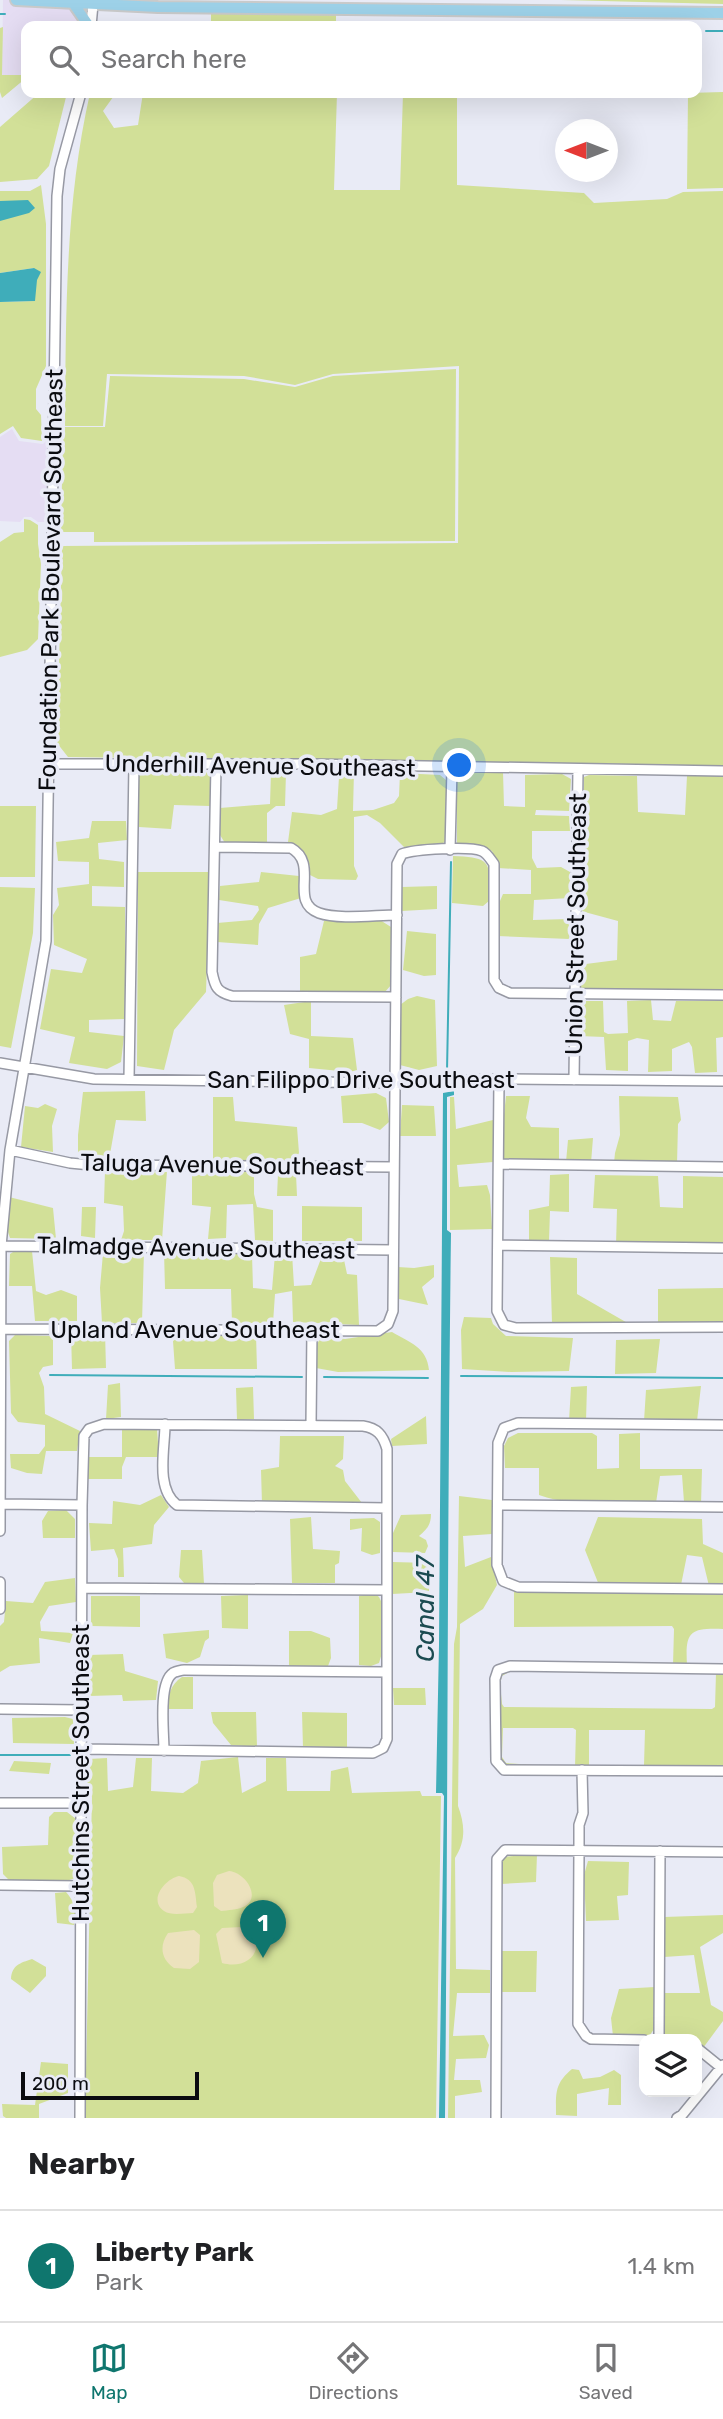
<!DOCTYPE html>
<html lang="en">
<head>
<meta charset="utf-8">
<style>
  :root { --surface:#fff; --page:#f6f6f6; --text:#202124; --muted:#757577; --line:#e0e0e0; --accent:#0f766e }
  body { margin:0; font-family:Rubik,sans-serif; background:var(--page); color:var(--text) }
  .controls { position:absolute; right:21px; bottom:21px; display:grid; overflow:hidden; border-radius:14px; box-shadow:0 7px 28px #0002 }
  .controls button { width:63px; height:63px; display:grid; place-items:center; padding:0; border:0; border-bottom:2px solid var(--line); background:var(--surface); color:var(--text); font:35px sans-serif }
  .compass { position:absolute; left:555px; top:119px; width:63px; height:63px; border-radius:50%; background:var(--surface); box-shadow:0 7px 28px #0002; rotate:270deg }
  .scale { position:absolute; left:21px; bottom:18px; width:178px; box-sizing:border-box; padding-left:7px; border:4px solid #0b0c10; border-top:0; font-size:19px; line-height:24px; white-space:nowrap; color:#0b0c10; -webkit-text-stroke:5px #e9ebf6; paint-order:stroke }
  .you { position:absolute; left:460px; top:766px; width:24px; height:24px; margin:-18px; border:5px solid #fff; border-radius:50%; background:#1a73e8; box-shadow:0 0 0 10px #1a73e833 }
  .badge { display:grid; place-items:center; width:46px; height:46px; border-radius:50%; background:var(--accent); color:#fff; font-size:23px; font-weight:700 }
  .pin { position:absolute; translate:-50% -58px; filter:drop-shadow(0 2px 4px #0008) }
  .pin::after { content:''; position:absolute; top:37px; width:24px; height:21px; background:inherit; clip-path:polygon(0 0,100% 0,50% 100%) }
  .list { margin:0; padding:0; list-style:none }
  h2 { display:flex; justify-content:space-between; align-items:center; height:91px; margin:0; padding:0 28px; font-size:30px }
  h2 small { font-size:23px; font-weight:400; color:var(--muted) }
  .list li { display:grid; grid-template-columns:46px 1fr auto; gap:21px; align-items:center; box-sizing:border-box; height:112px; padding:0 28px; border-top:2px solid var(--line) }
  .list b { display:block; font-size:26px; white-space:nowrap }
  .list p { margin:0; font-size:23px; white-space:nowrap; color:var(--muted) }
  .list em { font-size:23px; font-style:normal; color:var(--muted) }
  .icon { flex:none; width:38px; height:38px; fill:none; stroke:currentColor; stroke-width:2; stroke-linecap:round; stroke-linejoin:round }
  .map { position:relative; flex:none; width:723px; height:2118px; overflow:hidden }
  .search { position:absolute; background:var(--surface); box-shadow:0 7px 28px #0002; left:21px; right:21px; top:21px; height:77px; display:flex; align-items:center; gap:18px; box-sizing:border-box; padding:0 24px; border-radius:14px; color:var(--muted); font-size:26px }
  .sheet { height:203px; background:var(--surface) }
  nav { display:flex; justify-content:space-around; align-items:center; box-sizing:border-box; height:98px; border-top:2px solid var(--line); background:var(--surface); font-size:19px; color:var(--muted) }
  nav a { display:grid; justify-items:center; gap:4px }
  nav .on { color:var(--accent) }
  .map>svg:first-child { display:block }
  .commercial { fill:#e5ddf3 }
  .green { fill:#d2e098; fill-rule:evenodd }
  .sand { fill:#ece2bd }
  .water { fill:#3fadba }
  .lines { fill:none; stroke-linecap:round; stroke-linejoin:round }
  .stream { stroke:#3fadba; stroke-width:2 }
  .minor-casing { stroke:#9799a4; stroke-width:12 }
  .major-casing { stroke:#c9caca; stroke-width:14 }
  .minor { stroke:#fff; stroke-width:9 }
  .major { stroke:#9dd1e8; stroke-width:10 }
  .labels { text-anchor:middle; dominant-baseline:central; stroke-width:7; stroke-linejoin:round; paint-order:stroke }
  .street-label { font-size:24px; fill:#0b0c10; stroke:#e9ebf6 }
  .water-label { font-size:26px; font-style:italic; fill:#1b4b51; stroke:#e9ebf6 }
</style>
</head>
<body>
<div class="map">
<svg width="723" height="2118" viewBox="0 0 723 2118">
  <rect width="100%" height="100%" fill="#e9ebf6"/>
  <path class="commercial" d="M 3,0 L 85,0 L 83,26 L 26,26 L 26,75 L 2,75 Z
    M 50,426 L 48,522 L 38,522 L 31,517 L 24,517 L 20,522 L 0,521 L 0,437 L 12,429 L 19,441 L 43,444 L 45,442 L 45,429 Z"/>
  <path class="green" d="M 561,0 L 723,0 L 723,4 Z
    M 211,11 L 336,12 L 336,26 L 211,26 Z
    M 3,27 L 2,75 L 26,75 L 26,78 L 2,98 L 0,92 L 0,28 Z
    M 723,92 L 723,188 L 687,189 L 688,93 Z
    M 39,93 L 67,93 L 49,166 L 37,179 L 0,182 L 0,127 Z
    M 90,93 L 116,93 L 103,111 L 114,128 L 138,125 L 143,93 L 337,93 L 334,190 L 400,190 L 403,93 L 457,93 L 457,185 L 584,193 L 594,203 L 667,199 L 683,192 L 723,191 L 723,767 L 68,757 L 57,743 L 62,546 L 458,543 L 459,366 L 333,374 L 295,385 L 244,376 L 107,374 L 103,426 L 65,426 C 66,313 65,204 90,93 Z
    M 41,185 L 46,224 L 46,366 L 36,389 L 36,409 L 41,415 L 42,441 L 21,438 L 13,426 L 0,434 L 0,302 L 35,301 L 34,268 L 0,273 L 0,191 L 30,191 Z
    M 456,369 L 455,541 L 94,542 L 94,532 L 61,532 L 63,427 L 105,427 L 110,376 L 244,379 L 295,387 L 333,376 Z
    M 24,519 L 30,520 L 38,525 L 38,544 L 41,564 L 38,639 L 27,650 L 0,657 L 0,542 L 14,533 L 24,532 Z
    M 144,769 L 205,771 L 211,777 L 210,806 L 174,805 L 171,829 L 139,827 L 138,777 Z
    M 354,771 L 353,811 L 373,810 L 394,803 L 399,796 L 400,773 L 440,775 L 446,780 L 446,841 L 440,845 L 404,847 L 380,823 L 367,815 L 354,817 L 354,866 L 358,876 L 356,880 L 318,879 L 310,875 C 310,856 305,851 288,842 L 292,812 L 321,815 L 337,809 L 339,777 Z
    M 271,772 L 286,773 L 285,806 L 276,806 L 267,813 L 267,843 L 225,843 L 220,835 L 220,808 L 270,804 Z
    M 503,772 L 504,806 L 525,807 L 525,775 L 562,774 L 571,779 L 569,811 L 536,810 L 535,815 L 569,816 L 570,831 L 532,831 L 532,858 L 537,868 L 561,867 L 570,872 L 570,898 L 534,900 L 533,920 L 569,919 L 569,939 L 497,936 L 497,908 L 503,894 L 531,894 L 531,870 L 498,868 L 492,851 L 477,845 L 457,843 L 457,779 L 461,773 Z
    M 589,775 L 637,776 L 638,812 L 685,815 L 687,776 L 723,776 L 723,990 L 584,989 L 578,986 L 578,965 L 617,960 L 618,921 L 581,911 L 584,777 Z
    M 0,806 L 36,806 L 35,877 L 0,877 Z
    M 92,821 L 126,821 L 127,840 L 98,843 L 99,859 L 124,862 L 124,887 L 92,886 L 92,906 L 125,907 L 125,1019 L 89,1020 L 89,1032 L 124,1036 L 121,1062 L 107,1069 L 69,1063 L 75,1037 L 40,1029 L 51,969 L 82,973 L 87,959 L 54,945 L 53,915 L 59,905 L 57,888 L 89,884 L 89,862 L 58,861 L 56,842 L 89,838 Z
    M 453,856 C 494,857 490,864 489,901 L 483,906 L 452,903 Z
    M 138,872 L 210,872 L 206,992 L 174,1030 L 164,1070 L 137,1066 Z
    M 261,872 L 299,876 L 301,898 L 268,908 L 259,924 L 258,945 L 217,942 L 217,923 L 252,920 L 259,910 L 258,906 L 219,900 L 220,886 L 259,882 Z
    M 437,886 L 437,909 L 402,911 L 402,887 Z
    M 0,887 L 35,888 L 33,933 L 11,1048 L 0,1046 Z
    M 380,920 L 391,927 L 392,984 L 384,993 L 300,991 L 300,957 L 316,954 L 324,921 Z
    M 407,931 L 436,934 L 436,975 L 424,976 L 403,970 Z
    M 417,996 L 435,1000 L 437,1066 L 419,1070 L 400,1065 L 400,1005 L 408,999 Z
    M 651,1000 L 653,1020 L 671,1021 L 676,1001 L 723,1001 L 723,1037 L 716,1038 L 717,1072 L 695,1073 L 692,1047 L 689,1042 L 672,1049 L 672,1071 L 648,1072 L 649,1040 L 637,1038 L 628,1041 L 628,1071 L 606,1070 L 604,1037 L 579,1036 L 580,1001 L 603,1001 L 604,1032 L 608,1034 L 628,1033 L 627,1001 Z
    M 311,1001 L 311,1036 L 353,1038 L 357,1070 L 350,1072 L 309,1068 L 309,1039 L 290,1034 L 284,1005 Z
    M 145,1091 L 146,1121 L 116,1120 L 109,1160 L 78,1157 L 78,1135 L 83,1092 Z
    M 376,1093 L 386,1098 L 389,1122 L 380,1130 L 362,1123 L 343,1123 L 341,1096 Z
    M 506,1096 L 530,1096 L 526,1118 L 531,1127 L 559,1128 L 559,1162 L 508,1162 L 504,1159 L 504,1115 Z
    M 619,1096 L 678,1097 L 681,1120 L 678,1124 L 677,1164 L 614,1163 L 615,1153 L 620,1135 Z
    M 213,1097 L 233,1097 L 235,1121 L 297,1127 L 299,1153 L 294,1162 L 213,1161 Z
    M 450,1097 L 454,1097 L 456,1129 L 493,1120 L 493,1162 L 457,1165 L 459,1187 L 487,1185 L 490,1195 L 492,1229 L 450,1230 Z
    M 45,1104 L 57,1109 L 52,1126 L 53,1152 L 21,1147 L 25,1106 L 38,1108 Z
    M 402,1105 L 434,1106 L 436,1136 L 400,1136 Z
    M 593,1138 L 591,1163 L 566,1162 L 568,1140 Z
    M 192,1170 L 254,1170 L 254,1194 L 257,1207 L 273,1210 L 273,1241 L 255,1240 L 253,1204 L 227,1205 L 226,1238 L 208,1239 L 211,1207 L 192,1205 Z
    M 105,1171 L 167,1171 L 162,1240 L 121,1240 L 124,1231 L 123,1206 L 104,1203 Z
    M 278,1174 L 296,1174 L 297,1196 L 277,1196 Z
    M 569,1174 L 569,1212 L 550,1211 L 549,1241 L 529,1241 L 529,1210 L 549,1206 L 550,1175 Z
    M 595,1175 L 658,1176 L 660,1207 L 683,1208 L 683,1176 L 723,1177 L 723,1245 L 616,1245 L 617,1209 L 593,1208 Z
    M 9,1197 L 53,1208 L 56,1239 L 10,1238 L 8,1232 Z
    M 302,1206 L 362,1207 L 362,1241 L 302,1241 Z
    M 82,1207 L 96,1207 L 95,1238 L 81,1236 Z
    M 16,1250 L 32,1251 L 36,1291 L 46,1295 L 61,1290 L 77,1296 L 77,1321 L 35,1321 L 32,1286 L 9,1286 L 10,1254 Z
    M 144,1251 L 142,1323 L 102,1323 L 100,1288 L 103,1253 Z
    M 164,1251 L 252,1254 L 253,1288 L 272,1290 L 275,1254 L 292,1253 L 294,1286 L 311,1285 L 322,1256 L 343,1255 L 347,1274 L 357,1275 L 359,1325 L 293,1322 L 292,1291 L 275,1294 L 273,1323 L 232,1323 L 231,1289 L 165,1289 Z
    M 550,1257 L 577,1258 L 577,1294 L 631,1325 L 552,1323 Z
    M 434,1265 L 434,1277 L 422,1287 L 428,1305 L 399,1299 L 398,1267 L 414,1268 Z
    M 723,1288 L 723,1323 L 658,1325 L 658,1289 Z
    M 464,1317 L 491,1318 L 493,1324 L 506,1336 L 573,1338 L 569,1371 L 511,1372 L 462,1369 L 461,1330 Z
    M 105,1332 L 106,1368 L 72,1369 L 71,1333 Z
    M 392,1332 C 410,1343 427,1347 429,1370 L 338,1372 L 316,1368 L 315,1346 L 322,1337 L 345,1339 Z
    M 177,1334 L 256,1334 L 257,1369 L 175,1369 L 173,1341 Z
    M 15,1335 L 53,1336 L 53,1365 L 43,1367 L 39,1373 L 44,1387 L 45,1414 L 80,1431 L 77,1451 L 46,1451 L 42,1474 L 27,1473 L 11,1468 L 10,1454 L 39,1454 L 45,1446 L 45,1425 L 18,1422 L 11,1413 L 9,1341 Z
    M 660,1339 L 656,1373 L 615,1374 L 616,1340 Z
    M 120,1383 L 121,1417 L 106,1419 L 108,1385 Z
    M 587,1386 L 586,1421 L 569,1421 L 571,1387 Z
    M 701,1386 L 697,1421 L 644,1421 L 646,1390 Z
    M 253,1387 L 254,1419 L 237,1420 L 236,1388 Z
    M 426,1416 L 427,1444 L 392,1446 L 391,1439 Z
    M 122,1429 L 157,1429 L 159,1457 L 126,1457 L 122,1467 L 122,1479 L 87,1479 L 88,1457 L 122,1457 Z
    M 518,1433 L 592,1433 L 597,1436 L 597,1469 L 619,1468 L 619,1434 L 640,1433 L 640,1469 L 702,1469 L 701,1505 L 684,1502 L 682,1475 L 660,1476 L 656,1503 C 618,1503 575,1508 539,1495 L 539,1468 L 505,1468 L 504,1446 L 508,1438 Z
    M 280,1436 L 344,1436 L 343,1459 L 335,1466 L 343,1470 L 345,1481 L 362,1503 L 262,1504 L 261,1470 L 279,1467 Z
    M 161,1495 L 169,1507 L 154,1525 L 152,1544 L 123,1548 L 124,1577 L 118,1577 L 118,1559 L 114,1549 L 91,1551 L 89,1523 L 112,1524 L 113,1501 L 140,1505 Z
    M 459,1496 L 492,1500 L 492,1534 L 463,1536 L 465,1567 L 491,1557 L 497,1585 L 483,1609 L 460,1624 L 458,1806 C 465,1825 466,1841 455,1858 L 456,1969 L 490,1970 L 490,1993 L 457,1993 L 453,2036 L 484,2035 L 489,2045 L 486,2058 L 456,2059 L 454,2080 L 480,2080 L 482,2092 L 455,2096 L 455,2118 L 448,2118 L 454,1644 L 457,1627 Z
    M 66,1510 L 75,1519 L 75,1538 L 43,1538 L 42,1521 L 48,1511 Z
    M 431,1514 C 431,1525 427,1529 419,1536 L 426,1540 L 428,1546 L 425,1553 L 393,1552 L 393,1533 L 401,1515 Z
    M 311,1517 L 313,1549 L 340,1551 L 339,1563 L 335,1565 L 335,1583 L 292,1583 L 290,1519 Z
    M 598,1517 L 702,1519 L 703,1544 L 723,1553 L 723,1587 L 709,1586 L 702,1557 L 687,1555 L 681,1585 L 599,1585 L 585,1550 Z
    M 374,1518 L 380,1522 L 380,1553 L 372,1555 L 361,1551 L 362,1528 L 350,1530 L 350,1519 Z
    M 181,1550 L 202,1550 L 204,1584 L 184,1583 L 179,1577 Z
    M 393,1562 L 429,1563 L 429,1592 L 392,1594 Z
    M 75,1578 L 76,1602 L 49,1606 L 40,1622 L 41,1631 L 73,1633 L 70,1643 L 39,1638 L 40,1663 L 10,1666 L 0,1672 L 0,1626 L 4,1622 L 6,1601 L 33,1603 L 45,1582 Z
    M 514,1590 L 723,1592 L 723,1629 C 690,1628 685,1631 687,1665 L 673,1665 L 674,1629 L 672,1626 L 514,1627 Z
    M 374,1593 L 379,1597 L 382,1603 L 382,1653 L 379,1663 L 371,1666 L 359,1665 L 359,1596 Z
    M 248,1595 L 248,1629 L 222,1628 L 221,1596 Z
    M 91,1596 L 140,1596 L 140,1627 L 91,1626 Z
    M 209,1630 L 209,1638 L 205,1641 L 200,1657 L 187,1663 L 166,1658 L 163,1634 Z
    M 289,1631 L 311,1631 L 330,1638 L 331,1658 L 328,1666 L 289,1667 Z
    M 123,1654 L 125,1671 L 158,1681 L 156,1700 L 123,1701 L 122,1695 L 90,1696 L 88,1655 Z
    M 510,1669 L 643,1671 L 509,1672 L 502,1676 L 500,1684 L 502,1704 L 504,1707 L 712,1709 L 715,1707 L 716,1673 L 723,1672 L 723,1768 L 575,1767 L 576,1730 L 573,1728 L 503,1728 L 502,1757 L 506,1763 L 564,1767 L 505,1766 L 499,1760 L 498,1679 L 501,1673 ZM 589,1730 L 645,1730 L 644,1765 L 589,1765 Z
    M 182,1677 L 193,1677 L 193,1709 L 168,1709 C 168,1695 170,1685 182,1677 Z
    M 393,1688 L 425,1688 L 426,1705 L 394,1705 Z
    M 211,1712 L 256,1712 L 257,1747 L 231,1745 L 213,1723 Z
    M 302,1712 L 347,1713 L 347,1749 L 303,1748 Z
    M 65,1717 L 73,1719 L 74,1744 L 13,1743 L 12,1718 Z
    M 238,1757 L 242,1793 L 266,1781 L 266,1758 L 286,1758 L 287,1791 L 330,1791 L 331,1771 L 348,1767 L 352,1793 L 420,1791 L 422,1796 L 441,1796 L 436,2118 L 85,2118 L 92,1797 L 86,1787 L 89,1759 L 107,1758 L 108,1791 L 133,1787 L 136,1758 L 152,1758 L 151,1791 L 183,1793 L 198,1783 L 201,1761 Z
    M 14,1761 L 51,1763 L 49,1774 L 9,1771 Z
    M 54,1812 L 67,1812 L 76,1819 L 76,1878 L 66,1881 L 10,1881 L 3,1874 L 2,1847 L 48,1845 L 49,1817 Z
    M 537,1854 L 536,1882 L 501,1884 L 502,1857 Z
    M 588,1861 L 629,1862 L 628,1895 L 617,1896 L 619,1920 L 586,1921 L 584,1875 Z
    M 66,1892 C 75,1903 78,1911 74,1925 L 57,1923 L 55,1893 Z
    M 723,1915 L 723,1933 L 700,1947 L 711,2005 L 723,2012 L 723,2021 L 703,2048 L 697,2044 L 697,2039 L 664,2035 L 662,1993 L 700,1993 L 694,1955 L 664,1957 L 664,1917 Z
    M 501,1951 L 537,1951 L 536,1992 L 502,1992 Z
    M 32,1959 L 46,1967 L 46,1976 L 30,1993 L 11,1979 C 12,1965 20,1963 32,1959 Z
    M 655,1987 L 654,2029 L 650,2035 L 613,2036 L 611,2018 L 619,1989 Z
    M 41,2062 L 68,2064 L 68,2093 L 39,2104 L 39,2118 L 6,2118 L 3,2116 L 2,2104 L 35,2105 Z
    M 572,2069 L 579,2070 L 583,2079 L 600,2077 L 614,2070 L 621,2075 L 621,2105 L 608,2105 L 609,2088 L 577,2094 L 577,2116 L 556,2115 C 556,2094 554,2084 572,2069 Z"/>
  <path class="sand" d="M 229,1871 C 247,1873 262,1899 243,1907 C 237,1910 228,1910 221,1911 L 214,1906 L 213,1883 L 217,1875 Z
    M 179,1876 C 196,1879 195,1892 197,1907 L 193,1913 C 185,1913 171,1916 164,1911 C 148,1900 165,1879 179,1876 Z
    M 242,1927 L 250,1928 C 267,1951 247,1970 222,1963 L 216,1934 L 222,1928 Z
    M 194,1930 L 200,1935 L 199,1962 L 190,1969 L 174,1968 C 161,1959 159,1946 168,1933 Z"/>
  <path class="water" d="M 28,200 L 35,208 L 29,213 L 0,221 L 0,201 Z
    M 34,268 L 41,272 L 37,280 L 35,301 L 0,302 L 0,273 Z
    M 454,1091 L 454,1095 L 447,1097 L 447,1230 L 451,1233 C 447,1528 448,1823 445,2118 L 439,2118 L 444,1796 L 442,1793 L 436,1793 L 439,1645 L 443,1093 Z"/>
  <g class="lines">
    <path class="stream" d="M 0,14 L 5,14
      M 99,22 L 134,24
      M 150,25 L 233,25
      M 236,25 L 286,26
      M 706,31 L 723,31
      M 447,1071 L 451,862
      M 50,1375 L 302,1377
      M 461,1376 L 723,1378
      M 324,1377 L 428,1378
      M 0,1755 L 70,1755"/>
    <g class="minor-casing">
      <path id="minor" d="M 91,26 L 93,4
        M 48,764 L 310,764 L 723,771
        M 216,765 L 212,972 C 215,987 217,992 232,996 L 396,997
        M 215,847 L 291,848 C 320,864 288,902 319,913 C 339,920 375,915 397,915
        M 450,850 L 452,768
        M 0,1063 L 94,1079 L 395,1083 L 499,1079 L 723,1081
        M 129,1079 L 134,764
        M 499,1079 L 497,1311 L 504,1325 L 516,1328 L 723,1327
        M 574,1080 L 578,769
        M 10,1150 L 70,1163 L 91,1165 L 394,1167
        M 499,1164 L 723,1167
        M 498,1245 L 723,1248
        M 0,1246 L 393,1250
        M 1,1329 L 378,1331 L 388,1324 L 393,1311 L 397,864 L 402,854 C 414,849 470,846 482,851 C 487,853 491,860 494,864 L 494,980 L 499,988 L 510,993 L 723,995
        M 165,1424 C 165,1449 155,1488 177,1505 L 387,1508
        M 311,1425 L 312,1330
        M 723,1425 L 518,1423 L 504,1428 L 498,1443 L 497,1565 L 503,1581 L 518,1587 L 723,1589
        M 1,1504 L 82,1505
        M 498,1505 L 723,1507
        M 0,1531 L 1,1246 L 10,1150 L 46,941 L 57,196 L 60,169 L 81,93
        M 0,1582 L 0,1609
        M 83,1588 L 387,1590
        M 723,1669 L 510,1666 L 498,1670 L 495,1679 L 496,1761 L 504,1770 L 723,1771
        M 0,1709 L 81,1710
        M 164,1751 C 164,1733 158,1683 173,1673 C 174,1672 182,1670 184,1670 L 387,1672
        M 582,1770 L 583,1813 L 579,1825 L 579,1850 L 578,2024 L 586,2036 L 591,2039 L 644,2040
        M 0,1803 L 81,1803
        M 0,1885 L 80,1886
        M 659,2039 L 660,1851
        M 697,2048 L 723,2069
        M 80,2118 L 82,1505 L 84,1436 L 89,1429 L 104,1424 L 363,1426 C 377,1428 383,1435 387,1449 L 387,1739 L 383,1748 L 373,1753 L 82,1749
        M 496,2118 L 497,1859 L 505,1850 L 723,1852
        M 677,2118 L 682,2115 L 723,2065"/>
    </g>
    <g class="major-casing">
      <path id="major" d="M 16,0 L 158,7 L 723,13
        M 73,3 L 89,26"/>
    </g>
    <use href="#minor" class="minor"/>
    <use href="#major" class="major"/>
  </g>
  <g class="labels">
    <g class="street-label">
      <text transform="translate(51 580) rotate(-89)">Foundation Park Boulevard Southeast</text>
      <text transform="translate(260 766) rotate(1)">Underhill Avenue Southeast</text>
      <text transform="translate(576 924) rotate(-89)">Union Street Southeast</text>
      <text x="361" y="1080">San Filippo Drive Southeast</text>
      <text transform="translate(222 1165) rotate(1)">Taluga Avenue Southeast</text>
      <text transform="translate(196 1248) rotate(1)">Talmadge Avenue Southeast</text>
      <text x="195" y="1330">Upland Avenue Southeast</text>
      <text transform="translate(81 1773) rotate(-90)">Hutchins Street Southeast</text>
    </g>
    <g class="water-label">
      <text transform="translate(425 1609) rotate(-90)">Canal 47</text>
    </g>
  </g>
</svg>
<div class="controls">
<button><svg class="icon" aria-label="layers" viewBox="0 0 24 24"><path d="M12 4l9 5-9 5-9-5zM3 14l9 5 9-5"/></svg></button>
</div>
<svg class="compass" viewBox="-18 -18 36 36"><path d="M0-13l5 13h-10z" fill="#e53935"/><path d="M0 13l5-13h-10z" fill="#757577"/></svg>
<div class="scale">200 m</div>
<div class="you"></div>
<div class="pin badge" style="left:263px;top:1958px">1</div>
<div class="search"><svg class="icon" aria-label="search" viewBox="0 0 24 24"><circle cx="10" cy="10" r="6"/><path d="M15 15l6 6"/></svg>Search here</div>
</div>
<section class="sheet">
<h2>Nearby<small></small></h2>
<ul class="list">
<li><span class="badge">1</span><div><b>Liberty Park</b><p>Park</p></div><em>1.4 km</em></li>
</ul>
</section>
<nav>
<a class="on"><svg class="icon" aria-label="map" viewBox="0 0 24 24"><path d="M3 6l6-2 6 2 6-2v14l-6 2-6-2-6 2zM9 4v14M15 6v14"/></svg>Map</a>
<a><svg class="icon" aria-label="directions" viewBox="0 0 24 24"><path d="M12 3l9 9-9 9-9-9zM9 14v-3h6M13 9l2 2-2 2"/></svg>Directions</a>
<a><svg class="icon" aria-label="saved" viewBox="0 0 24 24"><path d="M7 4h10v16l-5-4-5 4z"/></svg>Saved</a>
</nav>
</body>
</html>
